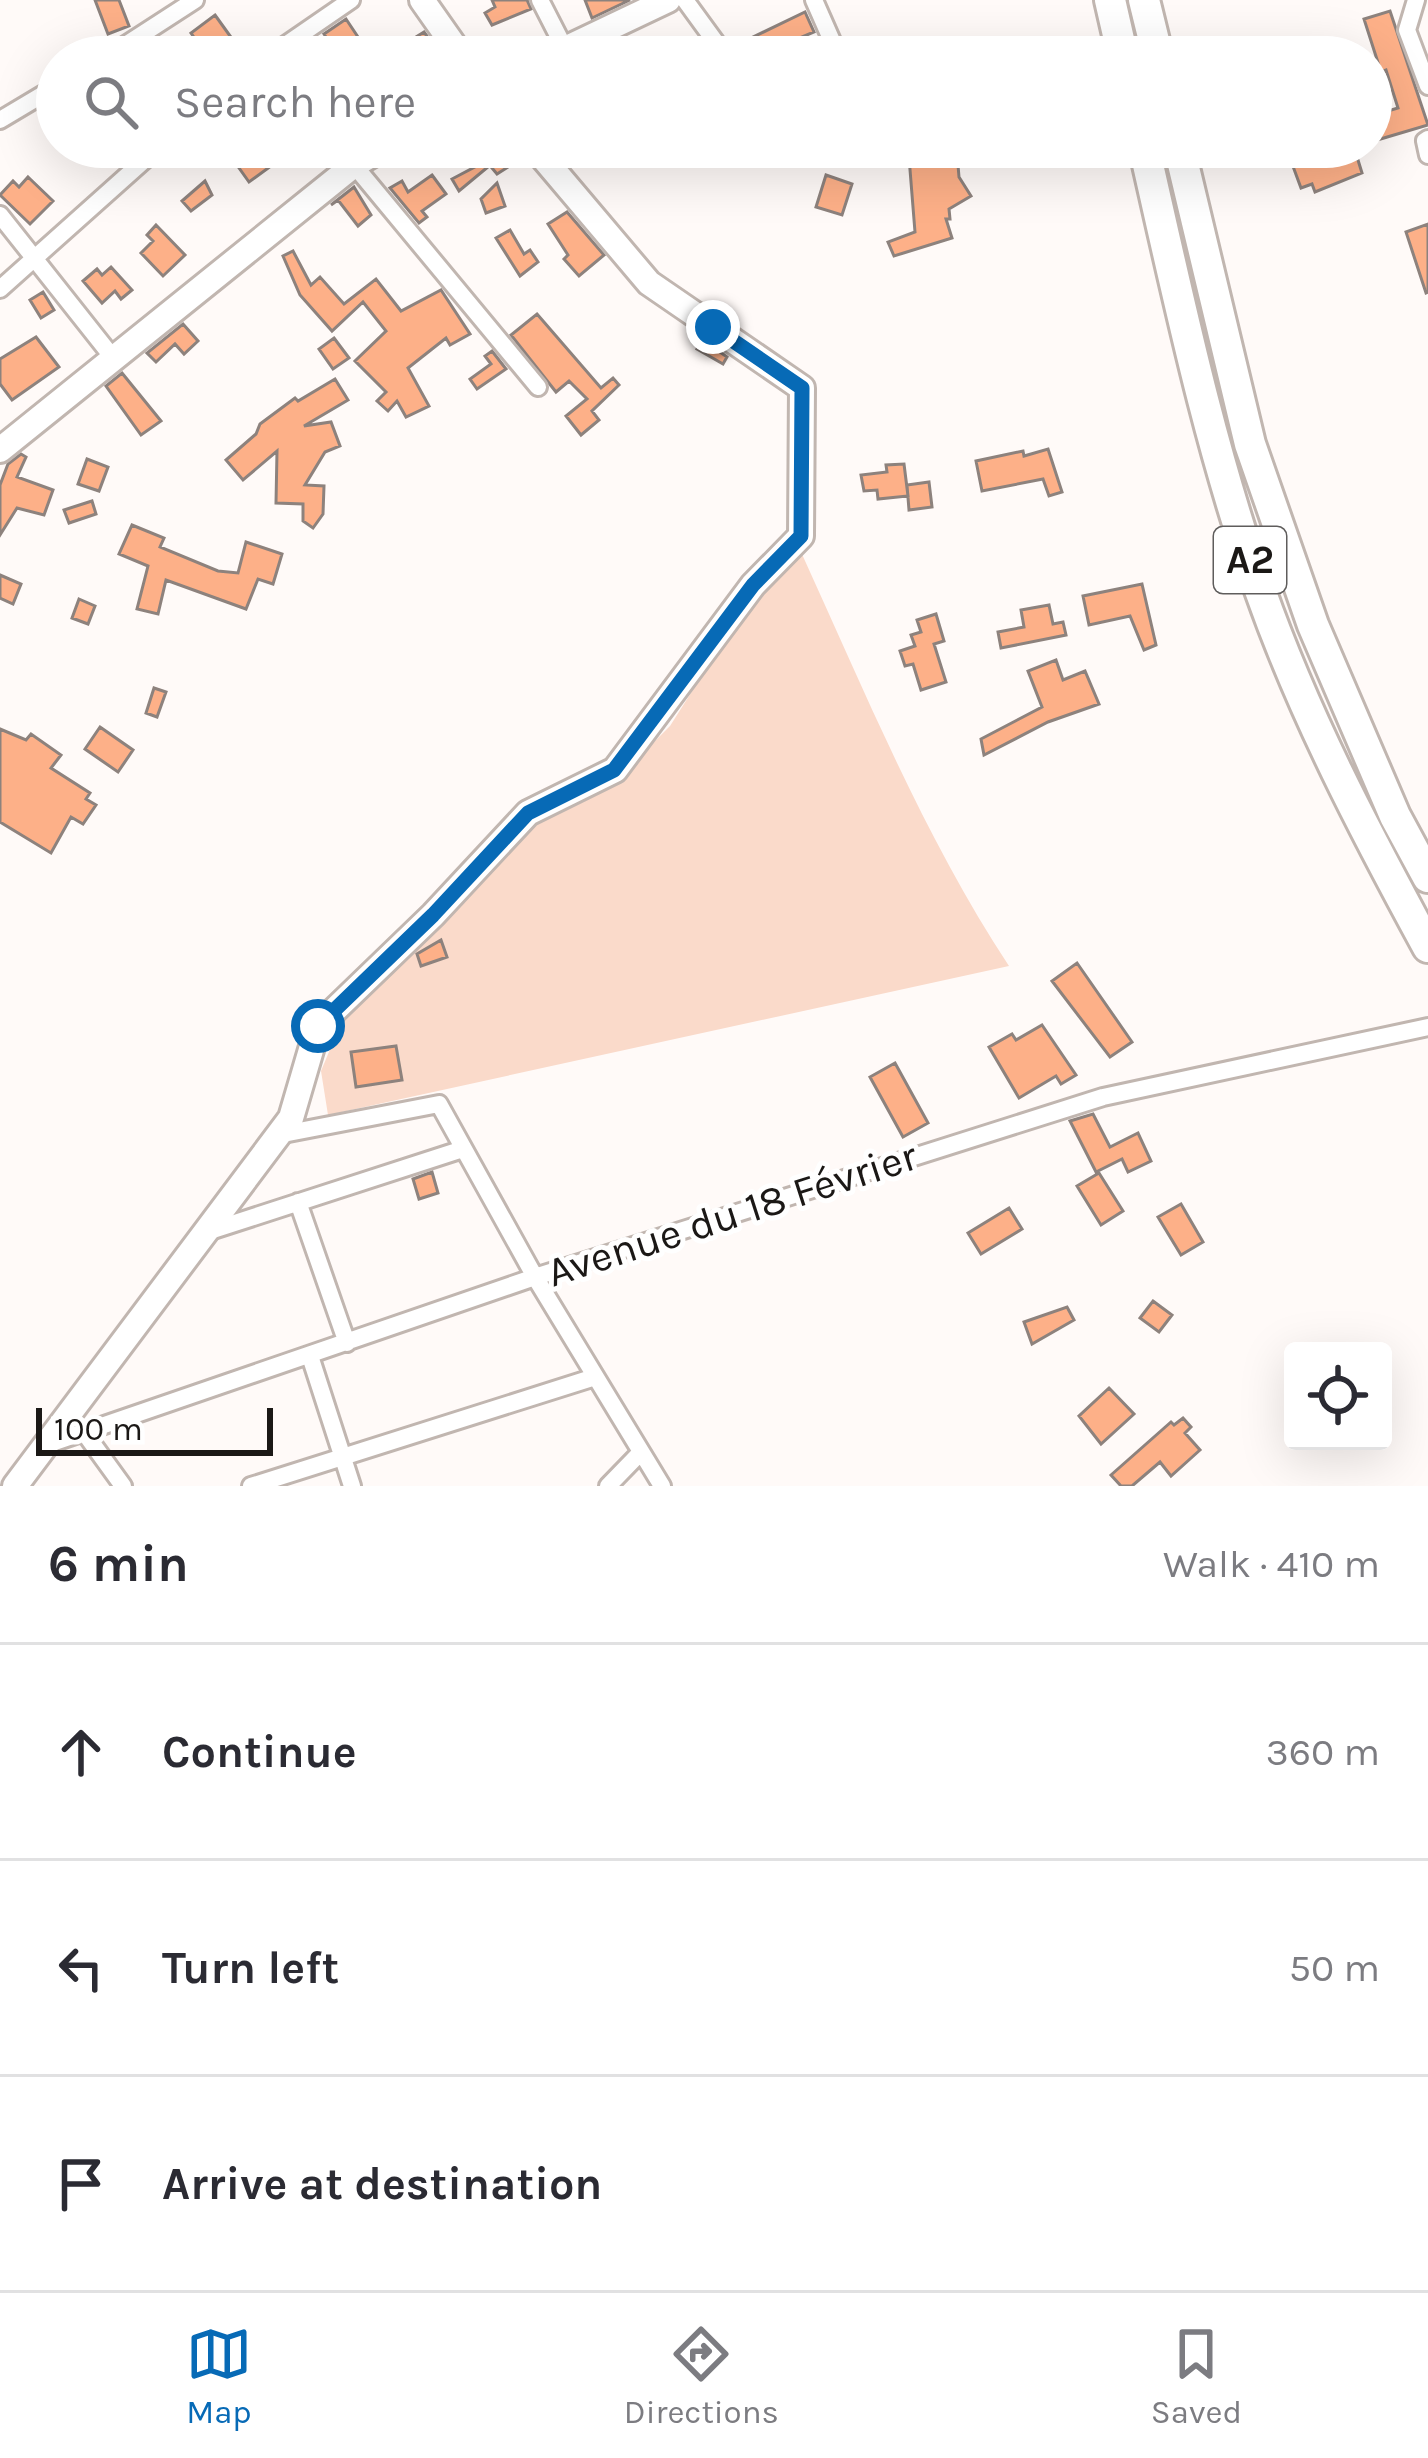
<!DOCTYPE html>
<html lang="en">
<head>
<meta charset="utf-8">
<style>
  :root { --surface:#fff; --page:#f7f7f7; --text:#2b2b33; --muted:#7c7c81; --line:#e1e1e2; --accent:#076ab6 }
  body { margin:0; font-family:Karla,sans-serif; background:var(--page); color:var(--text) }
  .controls { position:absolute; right:36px; bottom:36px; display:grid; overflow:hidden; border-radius:12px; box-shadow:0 12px 48px #0002 }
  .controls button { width:108px; height:108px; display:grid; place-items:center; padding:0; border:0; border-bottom:3px solid var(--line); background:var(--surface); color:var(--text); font:60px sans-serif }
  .scale { position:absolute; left:36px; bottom:30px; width:237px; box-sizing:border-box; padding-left:12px; border:6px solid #1b1816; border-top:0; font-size:33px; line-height:42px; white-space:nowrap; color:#1b1816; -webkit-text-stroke:9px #fff; paint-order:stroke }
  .stop { position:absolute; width:36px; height:36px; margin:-27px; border:9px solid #076ab6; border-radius:50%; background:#fff }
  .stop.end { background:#076ab6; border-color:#fff; box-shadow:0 3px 12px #0008 }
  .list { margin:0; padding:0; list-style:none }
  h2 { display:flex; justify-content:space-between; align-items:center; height:156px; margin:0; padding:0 48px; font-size:51px }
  h2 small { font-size:39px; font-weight:400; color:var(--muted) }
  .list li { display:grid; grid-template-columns:78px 1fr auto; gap:36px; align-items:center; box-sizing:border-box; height:216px; padding:0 48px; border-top:3px solid var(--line) }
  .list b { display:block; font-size:45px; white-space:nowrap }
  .list em { font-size:39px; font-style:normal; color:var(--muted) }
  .icon { flex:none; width:66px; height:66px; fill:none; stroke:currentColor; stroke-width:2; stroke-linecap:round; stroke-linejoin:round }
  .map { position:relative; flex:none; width:1428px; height:1486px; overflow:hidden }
  .search { position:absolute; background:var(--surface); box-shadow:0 12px 48px #0002; left:36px; right:36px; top:36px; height:132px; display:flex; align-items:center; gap:30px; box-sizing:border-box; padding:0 42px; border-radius:66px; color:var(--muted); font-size:45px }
  .sheet { height:804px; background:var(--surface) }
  nav { display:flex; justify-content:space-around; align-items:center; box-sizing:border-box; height:168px; border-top:3px solid var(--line); background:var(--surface); font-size:33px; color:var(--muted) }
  nav a { display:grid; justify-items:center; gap:6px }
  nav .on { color:var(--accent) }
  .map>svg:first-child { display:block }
  .green { fill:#fadaca }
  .building { fill:#fdb088; stroke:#8d827d; stroke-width:3 }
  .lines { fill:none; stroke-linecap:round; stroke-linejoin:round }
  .street-casing { stroke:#c1b6b0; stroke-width:22 }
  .secondary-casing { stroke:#c1b6b0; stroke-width:30 }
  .highway-casing { stroke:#c1b6b0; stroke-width:36 }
  .street { stroke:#fff; stroke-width:16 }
  .secondary { stroke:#fff; stroke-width:24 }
  .highway { stroke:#fff; stroke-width:30 }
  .route { stroke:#076ab6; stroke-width:15 }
  .labels { text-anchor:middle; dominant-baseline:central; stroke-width:10; stroke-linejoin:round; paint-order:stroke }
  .shield { fill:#fff; stroke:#5f5d5c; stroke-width:3 }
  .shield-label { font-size:39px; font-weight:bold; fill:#1b1816 }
  .street-label { font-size:42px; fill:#1b1816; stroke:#fff }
</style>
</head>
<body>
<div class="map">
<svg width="1428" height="1486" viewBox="0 0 1428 1486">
  <rect width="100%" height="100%" fill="#fffaf8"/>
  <path class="green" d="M 801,552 C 865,692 924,837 1009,966 L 328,1115 L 321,1071 L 341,1023 L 532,824 L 588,798 L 623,773 L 670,726 L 748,603 Z"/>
  <path class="building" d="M 95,0 L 119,0 L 129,26 L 108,34 Z
    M 492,0 L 527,0 L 531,9 L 492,25 L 485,13 L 495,7 Z
    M 585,0 L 630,0 L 592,18 Z
    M 1390,11 L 1428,125 L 1377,140 L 1371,116 L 1398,108 L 1386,70 L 1381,72 L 1364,19 Z
    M 805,12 L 814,32 L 776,48 L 777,52 L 757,57 L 749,39 Z
    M 215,15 L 238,47 L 227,55 L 224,51 L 208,57 L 191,33 Z
    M 346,19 L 366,49 L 353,57 L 339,57 L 324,34 Z
    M 424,32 L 442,57 L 407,57 L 400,47 Z
    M 247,147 L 255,147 L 263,157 L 277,147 L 297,147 L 249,182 L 232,158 Z
    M 500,147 L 518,147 L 522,158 L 497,174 L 487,162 L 489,166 L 459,191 L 452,179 L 486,161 L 483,158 Z
    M 1328,147 L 1354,147 L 1362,173 L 1315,192 L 1312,184 L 1301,188 L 1291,161 Z
    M 957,153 L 959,177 L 971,196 L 949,209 L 950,219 L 946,219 L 952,238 L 894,256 L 888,242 L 915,232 L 909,157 Z
    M 432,175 L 446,194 L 422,211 L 427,217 L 419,223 L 390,188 L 402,181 L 408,192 Z
    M 826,175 L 852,184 L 842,215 L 816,207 Z
    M 28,177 L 53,201 L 30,224 L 0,195 L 13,181 L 19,187 Z
    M 205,181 L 212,195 L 191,211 L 182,201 Z
    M 497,183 L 505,206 L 486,213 L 481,199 Z
    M 354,187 L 371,215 L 358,226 L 338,200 L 331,205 Z
    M 567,212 L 604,255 L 579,276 L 564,259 L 568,255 L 548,224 Z
    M 1428,224 L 1428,292 L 1426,293 L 1406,232 Z
    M 156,225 L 185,255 L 163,276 L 141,253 L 153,241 L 147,235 Z
    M 510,230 L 524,254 L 530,250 L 538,262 L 520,276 L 496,238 Z
    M 293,251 L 311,285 L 320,277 L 344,304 L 376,279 L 401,311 L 441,290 L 470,334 L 450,345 L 446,338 L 408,368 L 429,406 L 406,417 L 397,401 L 388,411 L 377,401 L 386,392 L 355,361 L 386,331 L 363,302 L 332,331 L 300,295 L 283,256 Z
    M 111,267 L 132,290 L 121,299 L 115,291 L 102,303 L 83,281 L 97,269 L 102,275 Z
    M 43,292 L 54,310 L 41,318 L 30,300 Z
    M 537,314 L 601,388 L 613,378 L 619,385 L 592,411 L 599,420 L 581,435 L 566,416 L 587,399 L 569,381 L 556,392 L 511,335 Z
    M 183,324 L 198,341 L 184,354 L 175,344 L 156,362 L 147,353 Z
    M 36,337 L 59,367 L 12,400 L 0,384 L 0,359 Z
    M 334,338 L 349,358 L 333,369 L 319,349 Z
    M 703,340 L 727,357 L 723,364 L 697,349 Z
    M 492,351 L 506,369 L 477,389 L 470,379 L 491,364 L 485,356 Z
    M 122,373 L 161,421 L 141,435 L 106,386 Z
    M 335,379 L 348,400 L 304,426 L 331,422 L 340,446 L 325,452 L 305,485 L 324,486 L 323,514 L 313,528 L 303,521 L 303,504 L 276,503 L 277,451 L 243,480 L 226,460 L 256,434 L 260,424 L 295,398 L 298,401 Z
    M 1048,449 L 1062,492 L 1049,496 L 1043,479 L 982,491 L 976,461 L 1023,451 L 1024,456 Z
    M 21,454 L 26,457 L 17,477 L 53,490 L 44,515 L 17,508 L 0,535 L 0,485 L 8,464 Z
    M 87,459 L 108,467 L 99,491 L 78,484 Z
    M 904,464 L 908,496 L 878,499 L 877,490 L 864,491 L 861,475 L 887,472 L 886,465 Z
    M 929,482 L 932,507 L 909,510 L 907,485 Z
    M 92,501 L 96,514 L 69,523 L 64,510 Z
    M 132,525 L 164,538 L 160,547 L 218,571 L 238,573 L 246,542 L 282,554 L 273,584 L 258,579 L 246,609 L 166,580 L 158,614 L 137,609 L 148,566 L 119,554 Z
    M 0,575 L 21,584 L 13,604 L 0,598 Z
    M 1142,584 L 1156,645 L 1144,650 L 1130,616 L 1089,625 L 1083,596 Z
    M 79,599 L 95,606 L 88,624 L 72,618 Z
    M 1049,605 L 1053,624 L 1063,622 L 1066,635 L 1001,648 L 998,632 L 1024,627 L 1021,610 Z
    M 936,614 L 944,641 L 934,644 L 946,682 L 921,690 L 913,664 L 905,666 L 900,651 L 915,646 L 911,635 L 921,632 L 917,620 Z
    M 1056,660 L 1063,680 L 1085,671 L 1099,704 L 1048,722 L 984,755 L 981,739 L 1042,707 L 1028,671 Z
    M 154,688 L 166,692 L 157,717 L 146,713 Z
    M 100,727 L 133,750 L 118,772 L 85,749 Z
    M 0,729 L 26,740 L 31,734 L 61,755 L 51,768 L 90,793 L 86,799 L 96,805 L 83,824 L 71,817 L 51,853 L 0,822 Z
    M 441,940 L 447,957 L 421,966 L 417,954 Z
    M 1077,963 L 1132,1042 L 1110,1057 L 1052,981 Z
    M 1042,1025 L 1076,1075 L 1061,1084 L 1056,1076 L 1019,1098 L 989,1047 L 1012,1034 L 1016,1040 Z
    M 396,1046 L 402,1080 L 356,1087 L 351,1052 Z
    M 895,1063 L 928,1123 L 903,1137 L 870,1077 Z
    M 1093,1114 L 1110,1147 L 1138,1133 L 1151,1161 L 1128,1172 L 1122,1159 L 1096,1172 L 1070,1121 Z
    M 432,1172 L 438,1193 L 419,1199 L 413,1179 Z
    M 1099,1173 L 1123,1211 L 1101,1225 L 1077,1186 Z
    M 1181,1204 L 1203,1242 L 1181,1255 L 1158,1217 Z
    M 1009,1208 L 1022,1229 L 981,1254 L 968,1233 Z
    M 1153,1301 L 1172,1315 L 1159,1332 L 1140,1318 Z
    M 1067,1307 L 1074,1320 L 1032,1344 L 1024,1322 Z
    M 1109,1388 L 1134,1414 L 1101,1444 L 1079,1416 Z
    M 1183,1418 L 1191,1427 L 1185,1433 L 1200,1450 L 1171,1476 L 1160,1462 L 1132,1486 L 1121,1486 L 1111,1475 L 1171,1422 L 1174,1425 Z"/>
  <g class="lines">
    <g class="street-casing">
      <path id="street" d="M 540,0 L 565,49
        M 685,0 L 717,44 L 735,57
        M 814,0 L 839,57
        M 1416,0 L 1407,30 L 1428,86
        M 107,57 L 195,0
        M 268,57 L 351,0
        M 0,120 L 57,86
        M 1428,139 L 1425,141 L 1428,155
        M 354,165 L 538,387
        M 0,215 L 114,359
        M 0,289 L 159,147
        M 278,1135 L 439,1104 L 535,1277 L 662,1486
        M 298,1202 L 347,1343
        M 207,1232 L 463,1149
        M 310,1356 L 352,1486
        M 84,1432 L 123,1486
        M 49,1444 L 535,1277 L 1103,1097 L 1428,1027
        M 251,1486 L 595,1377
        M 608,1486 L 641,1452"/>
    </g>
    <g class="secondary-casing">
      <path id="secondary" d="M 422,0 L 462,57
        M 548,57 L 668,0
        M 0,450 L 354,165 L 385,147
        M 15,1486 L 291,1118 L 318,1026 L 433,915 L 528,813 L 615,770 L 753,585 L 801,536 L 802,388 L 649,283 L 534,147"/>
    </g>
    <g class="highway-casing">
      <path id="highway" d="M 1110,0 L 1123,57
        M 1144,0 L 1158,57
        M 1144,147 C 1178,296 1209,446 1260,590 C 1304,715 1365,831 1428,947
        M 1179,147 L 1250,444 L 1313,625 L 1395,816 L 1428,877"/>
    </g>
    <use href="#street" class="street"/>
    <use href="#secondary" class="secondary"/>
    <use href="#highway" class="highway"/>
  </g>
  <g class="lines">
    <path class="route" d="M 318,1026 L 433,915 L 528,813 L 614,770 L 753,585 L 801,536 L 802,388 L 713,327"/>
  </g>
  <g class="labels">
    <rect class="shield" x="1214" y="527" width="72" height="66" rx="9"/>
    <g class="shield-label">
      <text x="1250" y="560">A2</text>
    </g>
    <g class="street-label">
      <text transform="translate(732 1214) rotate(-18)">Avenue du 18 Février</text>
    </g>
  </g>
</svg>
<div class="controls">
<button><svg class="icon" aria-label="locate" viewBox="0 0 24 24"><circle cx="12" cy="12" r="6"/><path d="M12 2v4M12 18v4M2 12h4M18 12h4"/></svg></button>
</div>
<div class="scale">100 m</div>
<div class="stop" style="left:318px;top:1026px"></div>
<div class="stop end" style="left:713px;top:327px"></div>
<div class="search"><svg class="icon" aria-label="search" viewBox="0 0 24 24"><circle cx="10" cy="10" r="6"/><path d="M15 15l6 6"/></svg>Search here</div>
</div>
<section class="sheet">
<h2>6 min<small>Walk · 410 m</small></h2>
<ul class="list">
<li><svg class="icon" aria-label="ahead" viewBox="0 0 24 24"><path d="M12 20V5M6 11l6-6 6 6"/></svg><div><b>Continue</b></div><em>360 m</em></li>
<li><svg class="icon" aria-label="left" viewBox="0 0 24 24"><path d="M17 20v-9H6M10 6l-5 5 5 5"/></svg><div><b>Turn left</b></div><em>50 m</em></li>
<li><svg class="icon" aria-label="arrive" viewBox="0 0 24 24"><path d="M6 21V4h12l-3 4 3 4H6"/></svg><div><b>Arrive at destination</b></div></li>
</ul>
</section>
<nav>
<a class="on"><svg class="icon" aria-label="map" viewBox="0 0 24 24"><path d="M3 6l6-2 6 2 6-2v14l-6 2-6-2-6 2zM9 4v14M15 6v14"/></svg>Map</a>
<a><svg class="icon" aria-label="directions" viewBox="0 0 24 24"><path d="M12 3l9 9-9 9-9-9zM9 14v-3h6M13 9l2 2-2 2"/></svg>Directions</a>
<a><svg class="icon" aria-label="saved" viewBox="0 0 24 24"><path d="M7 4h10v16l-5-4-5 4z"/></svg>Saved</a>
</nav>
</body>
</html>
